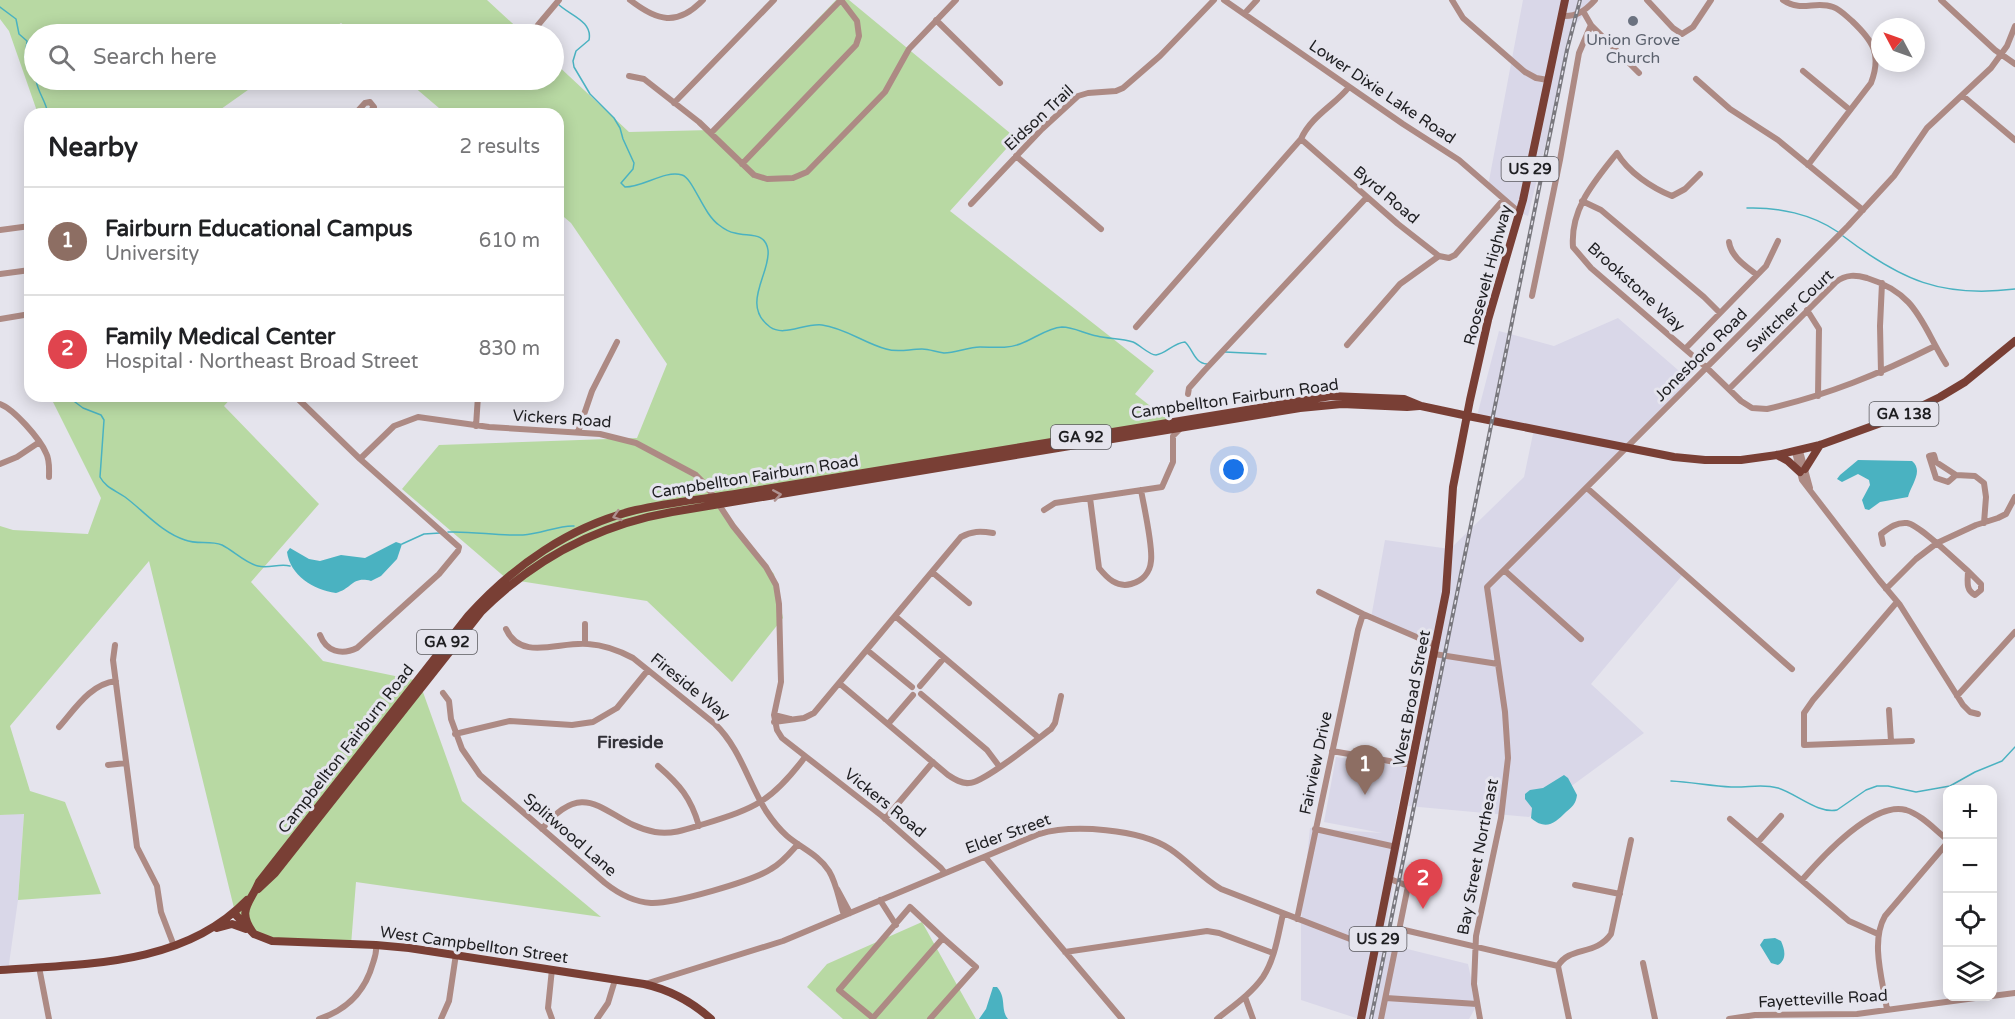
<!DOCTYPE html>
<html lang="en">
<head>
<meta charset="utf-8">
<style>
  :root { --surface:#fff; --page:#f2f2f2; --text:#202124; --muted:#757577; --line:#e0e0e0; --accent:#40867f }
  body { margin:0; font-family:"Varela Round",sans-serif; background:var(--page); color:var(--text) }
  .controls { position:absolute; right:18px; bottom:18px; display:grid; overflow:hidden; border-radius:12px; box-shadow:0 3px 15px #0003 }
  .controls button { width:54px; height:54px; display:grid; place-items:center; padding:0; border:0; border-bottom:2px solid var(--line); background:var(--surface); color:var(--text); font:30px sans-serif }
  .compass { position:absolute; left:1871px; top:18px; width:54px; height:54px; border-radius:50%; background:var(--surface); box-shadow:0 3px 15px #0003; rotate:311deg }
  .you { position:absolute; left:1234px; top:470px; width:21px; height:21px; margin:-15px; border:4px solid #fff; border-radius:50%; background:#1a73e8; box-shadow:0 0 0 9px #1a73e833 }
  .badge { display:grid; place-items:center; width:39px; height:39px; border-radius:50%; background:var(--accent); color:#fff; font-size:20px; font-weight:700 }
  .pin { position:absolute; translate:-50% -50px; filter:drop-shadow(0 2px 3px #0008) }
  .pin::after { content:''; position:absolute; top:32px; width:21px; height:18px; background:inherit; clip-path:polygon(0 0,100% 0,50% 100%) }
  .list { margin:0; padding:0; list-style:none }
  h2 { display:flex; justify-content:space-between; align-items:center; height:78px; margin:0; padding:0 24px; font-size:26px }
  h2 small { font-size:20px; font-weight:400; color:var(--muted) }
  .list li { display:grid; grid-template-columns:39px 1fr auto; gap:18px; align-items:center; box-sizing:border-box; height:108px; padding:0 24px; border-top:2px solid var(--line) }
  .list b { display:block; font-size:22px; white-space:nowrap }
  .list p { margin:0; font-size:20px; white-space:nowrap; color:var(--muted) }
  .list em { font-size:20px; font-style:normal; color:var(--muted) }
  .icon { flex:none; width:33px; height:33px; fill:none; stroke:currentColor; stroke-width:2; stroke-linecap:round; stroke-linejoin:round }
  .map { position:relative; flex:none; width:2015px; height:1019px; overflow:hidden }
  .search { position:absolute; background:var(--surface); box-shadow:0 3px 15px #0003; left:24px; top:24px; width:540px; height:66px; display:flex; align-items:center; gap:15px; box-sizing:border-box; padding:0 21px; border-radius:33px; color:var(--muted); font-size:22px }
  .panel { position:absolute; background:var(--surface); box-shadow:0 3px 15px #0003; left:24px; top:108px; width:540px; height:294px; border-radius:18px }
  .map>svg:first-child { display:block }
  .built { fill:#d9d7e8 }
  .green { fill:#b8d9a3 }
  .water { fill:#4ab2c1 }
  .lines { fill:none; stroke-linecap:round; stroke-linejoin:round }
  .stream { stroke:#4ab2c1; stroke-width:1.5 }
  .minor { stroke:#ad8a84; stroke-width:6 }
  .major { stroke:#793f35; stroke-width:8 }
  .rail-casing { stroke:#79787e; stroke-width:4 }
  .rail { stroke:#e5e4ed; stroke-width:1.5; stroke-dasharray:4.5; stroke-linecap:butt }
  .oneway { stroke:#af9291 }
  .worship-dot { fill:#6b7280; stroke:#e5e4ed; stroke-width:2 }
  .labels { text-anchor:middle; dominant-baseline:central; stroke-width:6; stroke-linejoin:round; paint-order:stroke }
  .shield { fill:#e5e4ed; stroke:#5a595e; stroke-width:1.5 }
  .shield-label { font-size:15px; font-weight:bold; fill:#1e1e21 }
  .worship-label { font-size:16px; fill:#5b616d; stroke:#e5e4ed }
  .street-label { font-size:16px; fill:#1e1e21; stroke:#e5e4ed }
  .neighbourhood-label { font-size:18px; font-weight:bold; fill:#323138; stroke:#e5e4ed }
</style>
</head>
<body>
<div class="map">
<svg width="2015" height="1019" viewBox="0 0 2015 1019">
  <rect width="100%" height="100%" fill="#e5e4ed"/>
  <path class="built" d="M 1523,0 L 1594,0 L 1574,27 L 1528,216 L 1518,212 L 1488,186 Z
    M 1618,318 L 1693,383 L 1590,487 L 1685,572 L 1591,684 L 1644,733 L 1529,817 L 1408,806 L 1439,650 L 1371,618 L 1385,540 L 1450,549 L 1524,477 L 1534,429 L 1477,416 L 1499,331 L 1554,346 Z
    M 1336,757 L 1406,767 L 1393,834 L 1401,844 L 1383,943 L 1468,964 L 1477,1005 L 1469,1019 L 1359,1019 L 1301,1000 L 1301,920 L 1310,828 L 1382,833 L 1324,822 Z
    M 24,813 L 18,900 L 8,971 L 0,972 L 0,815 Z"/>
  <path class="green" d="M 0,0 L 487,0 L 524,34 L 355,34 L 341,23 L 325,34 L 34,34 L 34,80 L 262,80 L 214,114 L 38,114 L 9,31 L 0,19 Z
    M 836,0 L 849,0 L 1016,138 L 950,211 L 1154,371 L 1135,394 L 1177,427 L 717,498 L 749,545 L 774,574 L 783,618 L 732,682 L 647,601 L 507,579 L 402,489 L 439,445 L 637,438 L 667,364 L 571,223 L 558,212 L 558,114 L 446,114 L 406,80 L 554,80 L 554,62 L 629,132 L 711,130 Z
    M 50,396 L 233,396 L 224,406 L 319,504 L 251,582 L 323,661 L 419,681 L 462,801 L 601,917 L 356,882 L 351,945 L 268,938 L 252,930 L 234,908 L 149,561 L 10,726 L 30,791 L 65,802 L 101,894 L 18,900 L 24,814 L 0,815 L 0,526 L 13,530 L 88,534 L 101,498 Z
    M 922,922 L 976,1019 L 843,1019 L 807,987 L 827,964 Z"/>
  <path class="water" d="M 1858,460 L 1912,461 C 1924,471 1911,485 1908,497 L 1880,502 L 1869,510 L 1865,509 L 1862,500 L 1870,485 L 1869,480 L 1858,474 L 1842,482 L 1837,479 L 1840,475 Z
    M 396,542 L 402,544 L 397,559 L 381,576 L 371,581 C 352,576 352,589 336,593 C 313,590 290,575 287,552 L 290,548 L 309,559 L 320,561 L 341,555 L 365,558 Z
    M 1564,775 L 1568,778 L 1577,795 C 1576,804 1572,807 1566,812 C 1555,823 1546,831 1531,818 L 1532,808 L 1525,799 L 1525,794 L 1530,790 L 1543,788 Z
    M 1775,938 L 1781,941 C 1785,950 1787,959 1778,965 L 1771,963 L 1760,945 L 1764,939 Z
    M 993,987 L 997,987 C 1007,998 1000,1009 1008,1019 L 979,1019 L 986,1009 Z"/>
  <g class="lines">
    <path class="stream" d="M 558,4 C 569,15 593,21 589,40 L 576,51 L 573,61 L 574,67 L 590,94 L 614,118 L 620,128 L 623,139 L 634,163 L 633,169 L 621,183 L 625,187 C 644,187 664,170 682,175 C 693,178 703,214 719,225 C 724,229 729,232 735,233 C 748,237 765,231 768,250 C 771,273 740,305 770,327 C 784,337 804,323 822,325 C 845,328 864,343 886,349 C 898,353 909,349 922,349 C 929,349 936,352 944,353 C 956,353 968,347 980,347 C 994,347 1006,349 1020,344 C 1034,339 1047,328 1062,327 C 1074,327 1085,334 1097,336 C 1109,339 1121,338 1133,342 C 1140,345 1149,355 1156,355 C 1166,354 1173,343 1185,342 C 1193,349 1194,363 1207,364
      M 0,7 L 16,19 L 19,34 L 27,41 L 25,58 L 34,76
      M 36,80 C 38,93 46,101 48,114
      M 1747,208 C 1778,207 1812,214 1838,232
      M 1843,236 C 1901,280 1941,298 2015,289
      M 1225,352 L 1266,354
      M 67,396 L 83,408 L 101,415 L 104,420 L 100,477 C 106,488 115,490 125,497 C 145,512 161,532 185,540 C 197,545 210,540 222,545 C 234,551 245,563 258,566 C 269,569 279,563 290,566
      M 448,532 C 473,531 498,536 523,535 C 540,534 560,525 574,526
      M 402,544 L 424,534 L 440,533
      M 1671,781 C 1691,782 1711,786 1731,787 C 1748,788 1761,783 1778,788 C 1797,794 1818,814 1837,810 L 1866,790 L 1877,786 L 1888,786 L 1916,792 L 1950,786 L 1975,772 L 2002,761 L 2015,747"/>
    <path class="minor" d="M 630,0 C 657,21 677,27 703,0
      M 1224,0 L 1403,124 L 1459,160 L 1520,213
      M 1452,0 L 1463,18 L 1525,72 L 1536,78 L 1548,80
      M 1647,0 L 1673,28 L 1682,34 L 1693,27 L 1711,0
      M 1783,0 C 1802,13 1815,0 1833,7 C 1841,10 1846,16 1852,21 C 1873,41 1882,54 1871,83 L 1808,165
      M 1941,0 L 1995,50 L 2015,64
      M 1583,11 L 1591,25 L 1639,73
      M 1245,13 L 1257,0
      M 1562,16 C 1577,17 1586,10 1595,0
      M 936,20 L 1000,83
      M 538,25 L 559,0
      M 1803,71 L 1850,110
      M 629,76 L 644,79 L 699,122 L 754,175 L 767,179 L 793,178 L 807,172 L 885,92 L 909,49 L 956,0
      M 1696,79 L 1730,109 L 1778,140 L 1863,210
      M 1349,87 C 1335,105 1311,116 1301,139 L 1398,224 L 1439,256 L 1449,258 L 1455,255 L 1504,199
      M 1963,96 L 2015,140
      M 674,103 L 774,0
      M 355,114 L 365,103 L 370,102 L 374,107 L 368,114
      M 711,133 L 840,1
      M 1016,156 L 1101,229
      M 742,164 L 856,45 L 859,36 L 857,21 L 841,0
      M 1700,174 L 1685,189 L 1672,196 C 1652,188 1628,172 1617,153 C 1595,181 1570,208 1573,247 L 1591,268 L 1707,368 L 1741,401 L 1752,408 L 1767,409 C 1828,395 1879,374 1935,346
      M 1582,201 L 1601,210 L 1704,297 L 1720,313
      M 971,204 L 1042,129 L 1078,96 L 1088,93 L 1116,91 L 1123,88 L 1160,56 L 1214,0
      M 0,230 L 30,226
      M 1729,242 C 1731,257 1746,266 1757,275
      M 0,274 L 30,270
      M 1532,296 L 1560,160 L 1579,53 L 1591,25
      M 1807,310 L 1819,329 L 1818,396
      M 0,319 L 30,314
      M 1136,327 L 1301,139
      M 1347,345 L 1400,284 L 1439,256
      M 1685,349 L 1766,266 L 1778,241
      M 1881,373 L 1880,326 L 1882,283
      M 1729,389 L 1836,282 C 1846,274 1856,275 1867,278 C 1918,294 1921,324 1946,364
      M 1188,394 L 1189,388 L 1204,371 L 1367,197
      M 295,396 L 360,459 L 459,547 L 458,551 L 439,574 L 357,648 C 341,656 326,651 320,635
      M 0,404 C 14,409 40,439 46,453 C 50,460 49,470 49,477
      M 476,426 L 478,396
      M 578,432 L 592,391 L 617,342
      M 1800,451 L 1810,488
      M 1795,452 L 1802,480 L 1879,580 L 1900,605 L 1963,705 L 1970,712 L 1978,714
      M 1934,455 L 1936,462 L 1956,475 L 1948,482 L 1936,478 L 1929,456 Z
      M 360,459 L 394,426 L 418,417 L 489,427 L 600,434 L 636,443 L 696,475 L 706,485 L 733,526 L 766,567 L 776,585 L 779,604 L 781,682 L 774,715 L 777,730 L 782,738 L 882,816 L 941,868 L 945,873
      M 0,464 L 17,457 L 38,443
      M 1956,475 L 1975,476 L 1984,483 L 1986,497 L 1984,523
      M 1587,488 L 1792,669
      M 1090,498 L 1099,568 C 1107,578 1117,588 1131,584 C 1142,581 1150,573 1151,561 C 1153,546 1144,507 1141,490
      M 1044,510 L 1055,503 L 1162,487 L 1173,462 L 1173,436 L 1181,428
      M 1883,544 L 1881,534 C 1889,528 1896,522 1907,523 C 1920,525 1956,561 1968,571
      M 1504,570 L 1581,639
      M 1968,571 L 1981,584 L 1981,590 L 1975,595 C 1965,590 1968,580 1968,571 Z
      M 932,572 L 969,603
      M 1886,589 L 1916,559 L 1937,543 L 1976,525 L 1998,518 L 2006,514 L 2015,497
      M 1319,592 L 1363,614 L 1435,645
      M 1897,602 L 1813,700 L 1804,713 L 1804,745 L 1912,741
      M 895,616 L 1039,738
      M 585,624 L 585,643
      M 506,629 C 521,662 560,641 588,644 C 605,645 618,650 633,658 L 715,724 C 740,748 748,782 766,811 C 772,820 779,829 787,836 C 801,848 819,855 829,871 C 837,884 839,901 844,915
      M 115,645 L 113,660 L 137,847 L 157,886 L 161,912 L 174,946
      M 867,650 L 912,687
      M 1434,654 L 1498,664
      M 839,683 L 948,775 C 954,779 961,784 969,783 C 984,783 1036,740 1051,729 L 1055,723 L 1061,696
      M 920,686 L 944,658
      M 443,693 L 449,701 L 451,719 L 462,749 L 480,775 L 605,883 C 619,894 634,902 651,903 C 673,904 753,881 771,869 C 782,863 790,853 798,844
      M 921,694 L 987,750 L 999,766
      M 1957,696 L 2015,632
      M 1889,710 L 1891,741
      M 774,715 L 790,719
      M 774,722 L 804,718 L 814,713 L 961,537 C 972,531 980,531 993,533
      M 888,724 L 913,695
      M 59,727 C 75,709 90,684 116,681
      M 455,734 L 510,721 L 572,725 L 593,722 L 617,708 L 648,670
      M 1332,751 L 1412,765
      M 108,765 L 126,763
      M 658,766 C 680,785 691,798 699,826
      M 885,819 L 933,762
      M 1730,819 L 1849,921 L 1878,934
      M 542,829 C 589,771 607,824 655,832 C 672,835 688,829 704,824 C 756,808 772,801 805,757
      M 1315,829 L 1396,847
      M 1758,842 L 1781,816
      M 985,857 L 1122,1019
      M 1802,880 C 1822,857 1873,801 1906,810 C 1922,815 1935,830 1948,840
      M 1575,885 L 1620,894
      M 837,889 L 850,913
      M 880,900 L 896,925
      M 910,907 L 943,938 L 873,1018 L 839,990 Z
      M 1297,919 L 1358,630 L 1363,614
      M 1400,929 L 1558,966
      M 1065,952 L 1207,931 L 1219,933 L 1273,953
      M 1643,963 L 1655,1019
      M 1558,966 C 1569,946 1596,956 1611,934 L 1631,840
      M 1558,966 L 1569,1019
      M 39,967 L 49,1019
      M 645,984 L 783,941 L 1039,834 C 1073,824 1140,829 1170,849 C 1188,861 1202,878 1221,889 L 1376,949
      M 1992,996 L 2015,993
      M 1245,997 L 1253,1019
      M 1386,998 L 1477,1004
      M 1887,1010 C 1883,981 1870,942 1885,916 L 1948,842
      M 319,1019 C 347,1010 365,992 373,963 C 375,957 377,952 376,945
      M 441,1019 L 449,1001 L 456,954
      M 552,1019 L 548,1008 L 552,969
      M 597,1019 L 608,1003 L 615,980
      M 930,1019 L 976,967 L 943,938
      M 1217,1019 C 1233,1006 1251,994 1263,977 C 1275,959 1278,935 1283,914
      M 1381,1019 L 1408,886 L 1390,879
      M 1480,1019 L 1474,984 L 1476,936 L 1501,818 L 1508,758 L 1505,712 L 1487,587 L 1848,226 L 1894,176 L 1927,128 L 1991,68 L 2007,46 L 2015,26
      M 1729,1019 L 1755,1015 L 1857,1014 L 1990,996"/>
    <path class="major" d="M 1777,455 L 1788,461 L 1800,472
      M 1805,469 L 1820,445
      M 258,889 L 275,873 L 481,612 C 534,559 598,525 672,512 L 1300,408 L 1342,404 L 1407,407 L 1419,406
      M 234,913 L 254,934 L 272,941 L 376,945 L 409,948 L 644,984 C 671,990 691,1001 711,1019
      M 217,928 L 232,924 L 246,929
      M 254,934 C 236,910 250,904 259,882 L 468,616 C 513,566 570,526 636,510 C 671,502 706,499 741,493 L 1331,396 L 1404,399 L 1421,406 L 1468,416 L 1674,457 L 1705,460 L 1741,460 L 1777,455 L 1820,445 L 1903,415 L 1940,397 L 1965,382 L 2015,341
      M 0,970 C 85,964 183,966 247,900
      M 1361,1019 L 1446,592 L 1453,487 L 1470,400 L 1488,320 L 1523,200 L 1565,0"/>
    <g class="rail-casing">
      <path id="rail" d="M 1371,1019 L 1567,50 L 1580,0"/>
    </g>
    <use href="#rail" class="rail"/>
  </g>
  <defs><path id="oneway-chevron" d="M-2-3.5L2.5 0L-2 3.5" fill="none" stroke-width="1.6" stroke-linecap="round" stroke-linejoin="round" transform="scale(1.5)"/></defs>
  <g class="oneway">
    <use href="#oneway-chevron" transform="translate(777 495) rotate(-9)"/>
    <use href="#oneway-chevron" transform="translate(617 516) rotate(162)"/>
  </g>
  <circle class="worship-dot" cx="1633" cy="21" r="6"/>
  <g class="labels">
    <g class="shield">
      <rect x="1501.5" y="157" width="57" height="24" rx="4.5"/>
      <rect x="1869.5" y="402" width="69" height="24" rx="4.5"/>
      <rect x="1051" y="425" width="60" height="24" rx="4.5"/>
      <rect x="417" y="630" width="60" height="24" rx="4.5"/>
      <rect x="1349.5" y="927" width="57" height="24" rx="4.5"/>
    </g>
    <g class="shield-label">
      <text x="1530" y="169">US 29</text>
      <text x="1904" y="414">GA 138</text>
      <text x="1081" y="437">GA 92</text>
      <text x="447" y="642">GA 92</text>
      <text x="1378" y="939">US 29</text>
    </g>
    <g class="worship-label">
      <text x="1633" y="40">Union Grove<tspan x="1633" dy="18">Church</tspan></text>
    </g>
    <g class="street-label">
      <text transform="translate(1382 92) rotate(34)">Lower Dixie Lake Road</text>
      <text transform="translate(1039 118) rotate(-43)">Eidson Trail</text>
      <text transform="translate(1386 195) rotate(40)">Byrd Road</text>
      <text transform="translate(1488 275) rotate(-75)">Roosevelt Highway</text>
      <text transform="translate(1636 287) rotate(42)">Brookstone Way</text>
      <text transform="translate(1790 311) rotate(-43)">Switcher Court</text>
      <text transform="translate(1701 355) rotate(-45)">Jonesboro Road</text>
      <text transform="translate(1235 399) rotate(-8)">Campbellton Fairburn Road</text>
      <text transform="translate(562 419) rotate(4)">Vickers Road</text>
      <text transform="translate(755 477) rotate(-9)">Campbellton Fairburn Road</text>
      <text transform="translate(690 687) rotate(39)">Fireside Way</text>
      <text transform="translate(1412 698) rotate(-79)">West Broad Street</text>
      <text transform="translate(346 749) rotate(-52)">Campbellton Fairburn Road</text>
      <text transform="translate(1316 763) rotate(-78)">Fairview Drive</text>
      <text transform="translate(885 803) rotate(39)">Vickers Road</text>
      <text transform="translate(1008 834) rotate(-20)">Elder Street</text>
      <text transform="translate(570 835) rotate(41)">Splitwood Lane</text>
      <text transform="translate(1478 857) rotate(-79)">Bay Street Northeast</text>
      <text transform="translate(474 945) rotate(8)">West Campbellton Street</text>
      <text transform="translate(1823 999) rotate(-3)">Fayetteville Road</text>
    </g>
    <g class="neighbourhood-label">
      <text x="630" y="742">Fireside</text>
    </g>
  </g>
</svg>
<div class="controls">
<button>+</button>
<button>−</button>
<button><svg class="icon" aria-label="locate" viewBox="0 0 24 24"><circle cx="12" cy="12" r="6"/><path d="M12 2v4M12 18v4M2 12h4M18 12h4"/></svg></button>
<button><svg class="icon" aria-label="layers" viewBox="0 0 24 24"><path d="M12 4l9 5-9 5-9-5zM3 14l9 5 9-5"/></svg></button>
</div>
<svg class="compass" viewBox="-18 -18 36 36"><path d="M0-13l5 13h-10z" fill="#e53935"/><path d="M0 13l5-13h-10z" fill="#757577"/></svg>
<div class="you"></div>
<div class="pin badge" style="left:1365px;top:795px;background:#8d6e63">1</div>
<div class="pin badge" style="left:1423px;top:909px;background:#e0444e">2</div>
<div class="search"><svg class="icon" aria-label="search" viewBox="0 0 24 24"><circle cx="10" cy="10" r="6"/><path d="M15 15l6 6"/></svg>Search here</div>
<section class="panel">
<h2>Nearby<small>2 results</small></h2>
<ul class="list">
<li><span class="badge" style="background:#8d6e63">1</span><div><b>Fairburn Educational Campus</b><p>University</p></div><em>610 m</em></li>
<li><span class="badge" style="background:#e0444e">2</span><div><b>Family Medical Center</b><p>Hospital · Northeast Broad Street</p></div><em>830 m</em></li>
</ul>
</section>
</div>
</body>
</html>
